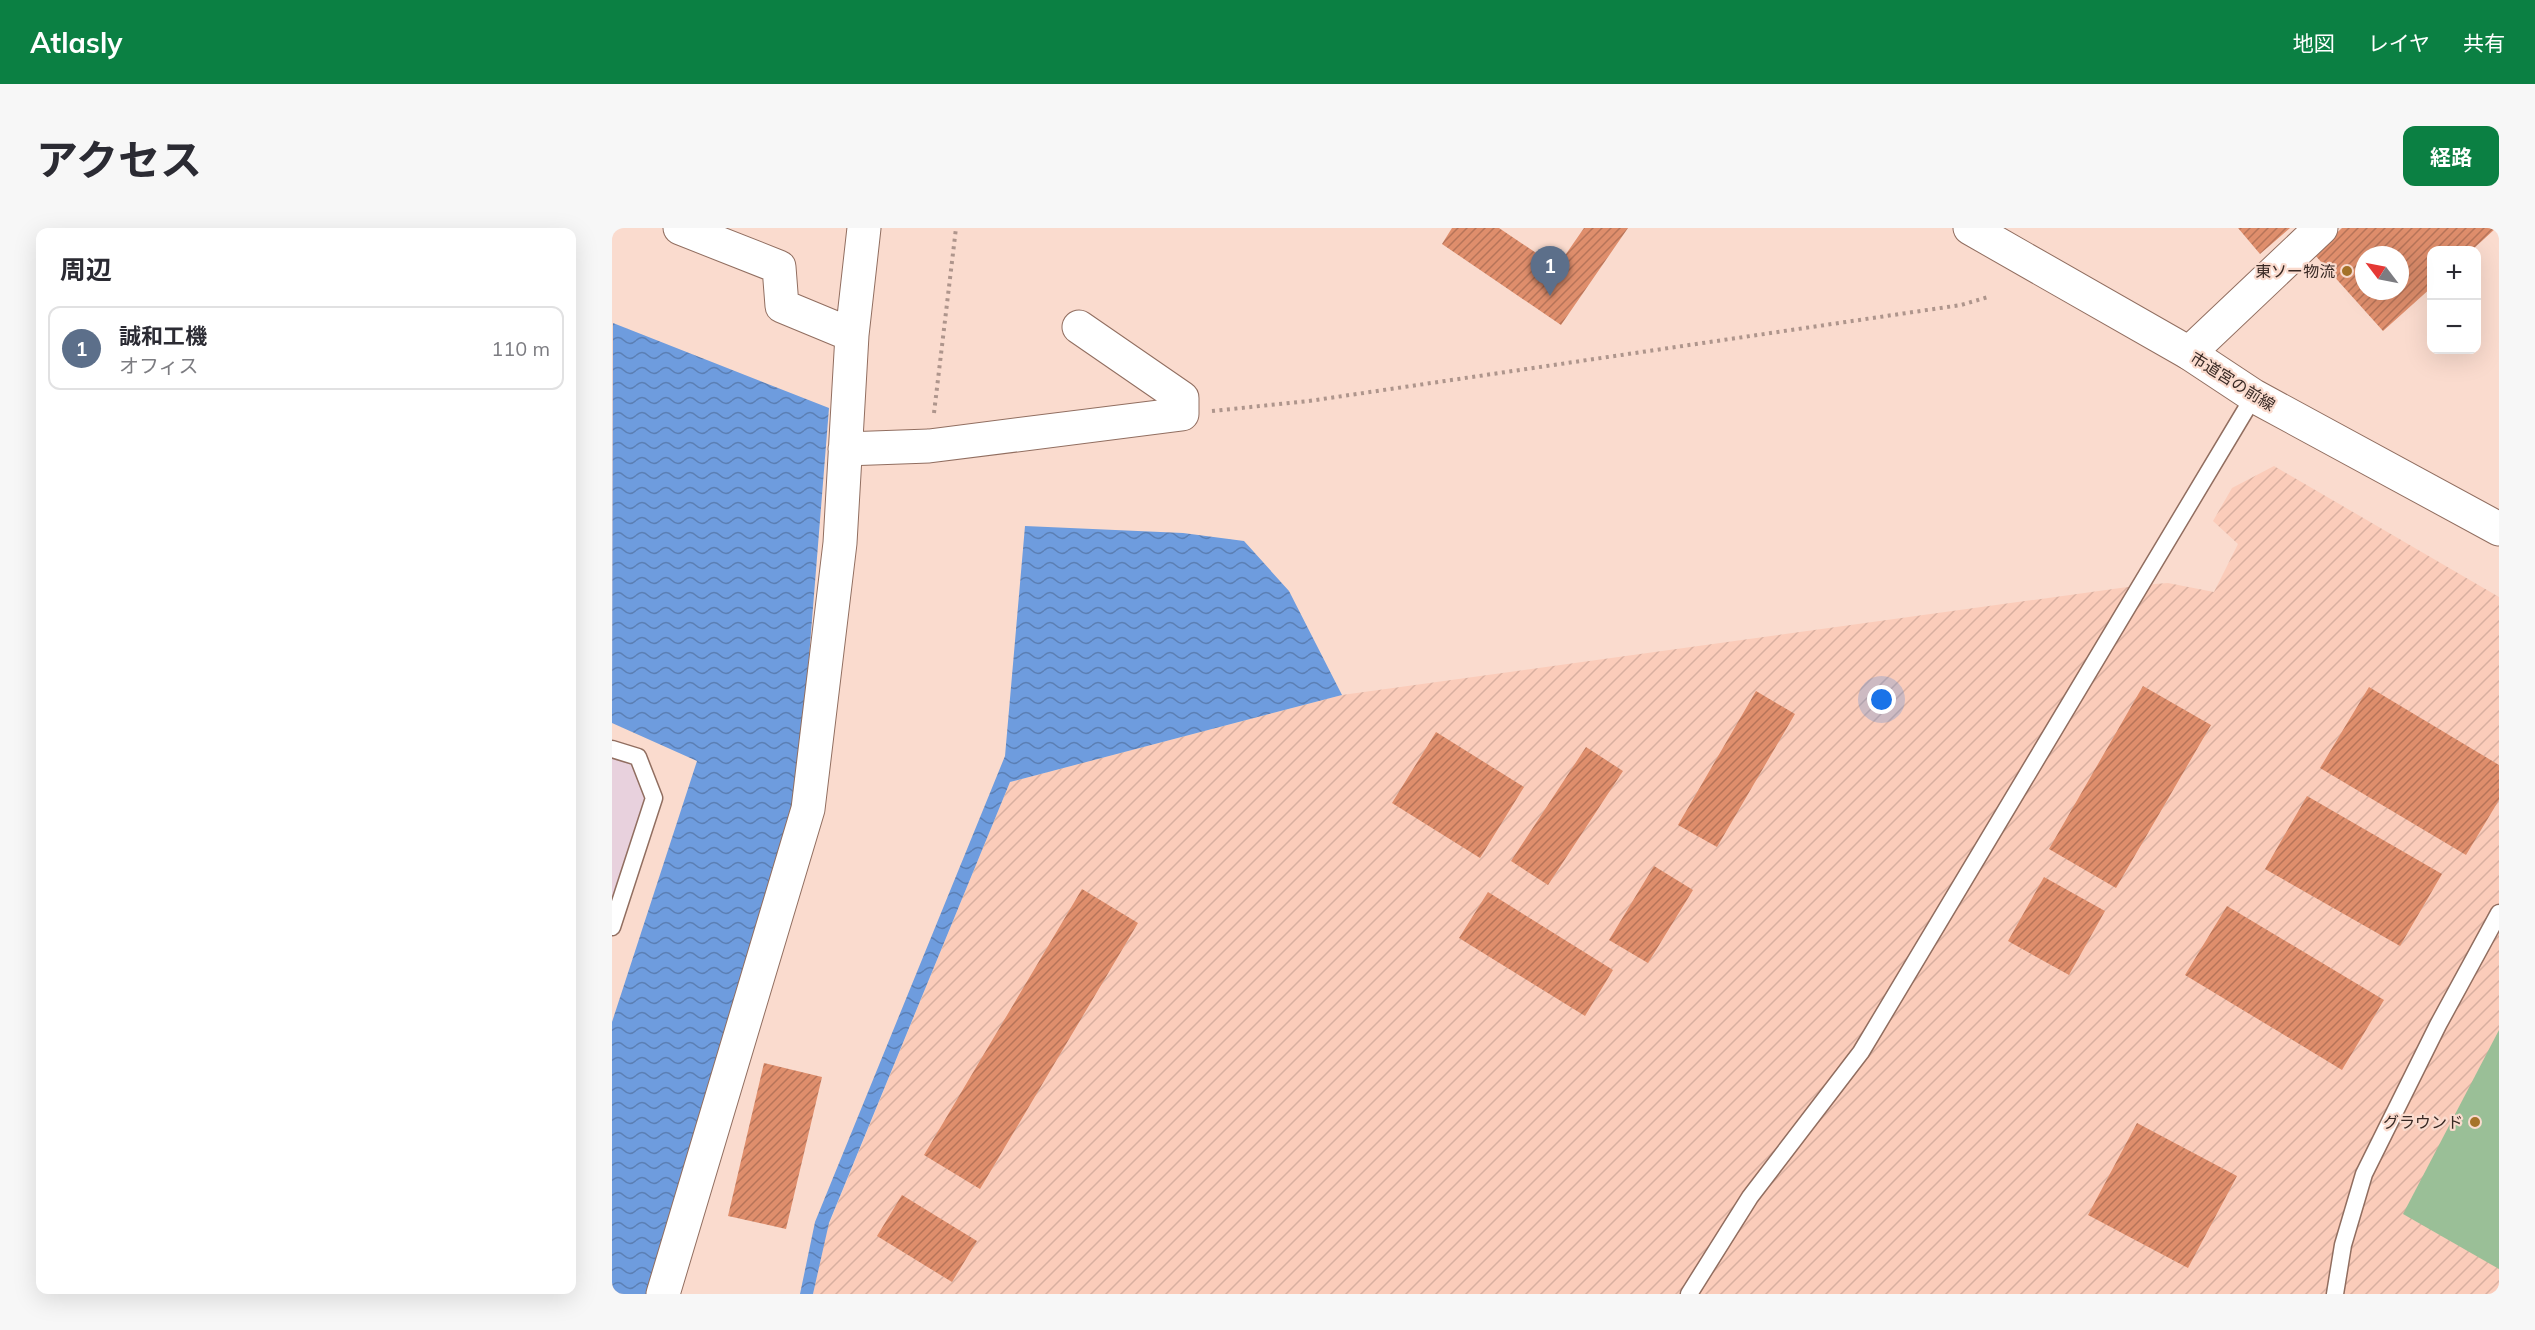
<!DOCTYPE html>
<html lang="ja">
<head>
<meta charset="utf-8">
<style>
  :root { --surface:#fff; --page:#f7f7f7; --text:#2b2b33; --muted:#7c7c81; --line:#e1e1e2; --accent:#0b8043 }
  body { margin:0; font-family:Mulish,"Noto Sans JP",sans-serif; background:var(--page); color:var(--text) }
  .controls { position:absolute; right:18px; top:18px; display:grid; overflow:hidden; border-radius:12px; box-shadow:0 6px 24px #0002 }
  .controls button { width:54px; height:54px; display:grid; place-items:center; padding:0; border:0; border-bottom:2px solid var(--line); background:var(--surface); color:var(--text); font:30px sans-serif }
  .compass { position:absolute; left:1743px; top:18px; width:54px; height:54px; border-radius:50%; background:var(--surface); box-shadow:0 6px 24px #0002; rotate:302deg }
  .you { position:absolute; left:1270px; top:472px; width:21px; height:21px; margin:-15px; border:4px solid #fff; border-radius:50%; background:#1a73e8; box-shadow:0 0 0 9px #1a73e833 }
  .badge { display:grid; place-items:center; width:39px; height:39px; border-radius:50%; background:var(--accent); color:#fff; font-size:20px; font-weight:700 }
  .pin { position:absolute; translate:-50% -50px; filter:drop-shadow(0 2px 3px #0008) }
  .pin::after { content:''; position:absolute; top:32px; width:21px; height:18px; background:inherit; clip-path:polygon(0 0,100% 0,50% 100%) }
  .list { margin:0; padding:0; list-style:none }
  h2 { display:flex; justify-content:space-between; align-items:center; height:78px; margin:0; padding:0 24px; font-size:26px }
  h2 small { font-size:20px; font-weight:400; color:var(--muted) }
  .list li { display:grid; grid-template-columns:39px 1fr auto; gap:18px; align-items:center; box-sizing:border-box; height:84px; margin:0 12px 12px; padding:0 12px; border:2px solid var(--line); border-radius:12px }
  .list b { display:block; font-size:22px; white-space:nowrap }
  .list p { margin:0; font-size:20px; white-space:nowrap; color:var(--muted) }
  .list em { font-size:20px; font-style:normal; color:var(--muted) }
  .map { position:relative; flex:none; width:1887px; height:1066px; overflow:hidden; border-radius:12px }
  header { display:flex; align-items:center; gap:36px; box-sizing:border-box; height:84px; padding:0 30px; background:var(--accent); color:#fff }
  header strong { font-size:28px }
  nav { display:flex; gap:33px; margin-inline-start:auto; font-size:21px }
  .intro { display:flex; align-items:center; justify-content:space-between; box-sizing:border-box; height:144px; padding:0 36px }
  h1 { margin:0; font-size:42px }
  .button { padding:15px 27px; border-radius:12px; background:var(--accent); color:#fff; font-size:21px; font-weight:700 }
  main { display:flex; gap:36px; padding:0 36px }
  aside { flex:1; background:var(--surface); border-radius:12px; box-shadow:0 6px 24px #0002 }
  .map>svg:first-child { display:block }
  .commercial { fill:#e8d1dd }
  .industrial { fill:url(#industrial-furrows) }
  .garden { fill:#9abf97 }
  .water { fill:url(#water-waves) }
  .building { fill:url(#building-hatch); fill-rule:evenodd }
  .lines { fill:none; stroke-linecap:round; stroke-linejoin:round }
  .lane-casing { stroke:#916e60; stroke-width:19 }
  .street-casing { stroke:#916e60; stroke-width:35 }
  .secondary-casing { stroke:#916e60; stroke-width:35 }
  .path { stroke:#ae958c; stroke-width:4; stroke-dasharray:3 4.5; stroke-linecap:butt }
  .lane { stroke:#fff; stroke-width:16 }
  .street { stroke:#fff; stroke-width:33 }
  .secondary { stroke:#fff; stroke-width:33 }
  .poi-dot { fill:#a6732a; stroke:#fadbce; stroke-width:2 }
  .labels { text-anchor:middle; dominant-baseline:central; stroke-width:4.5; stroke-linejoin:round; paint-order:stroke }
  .poi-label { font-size:16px; fill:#382924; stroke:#fadbce; text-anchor:end }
  .street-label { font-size:16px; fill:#382924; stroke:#fadbce }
</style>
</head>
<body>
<header>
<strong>Atlasly</strong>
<nav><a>地図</a><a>レイヤ</a><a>共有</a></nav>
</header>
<div class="intro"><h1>アクセス</h1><a class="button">経路</a></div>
<main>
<aside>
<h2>周辺<small></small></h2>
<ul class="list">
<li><span class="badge" style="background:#5c6f8a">1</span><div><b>誠和工機</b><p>オフィス</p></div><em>110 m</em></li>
</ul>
</aside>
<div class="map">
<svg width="1887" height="1066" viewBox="0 0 1887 1066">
  <defs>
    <pattern id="industrial-furrows" width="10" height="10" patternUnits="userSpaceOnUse" patternTransform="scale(1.5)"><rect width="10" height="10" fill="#fbccba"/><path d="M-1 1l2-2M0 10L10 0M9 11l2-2" fill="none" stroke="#d8afa0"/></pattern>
    <pattern id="water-waves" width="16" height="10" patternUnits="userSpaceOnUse" patternTransform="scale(1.5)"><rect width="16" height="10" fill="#6e9cde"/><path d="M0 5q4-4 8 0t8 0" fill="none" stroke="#5b7fb4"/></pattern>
    <pattern id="building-hatch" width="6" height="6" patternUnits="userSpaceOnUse" patternTransform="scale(1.5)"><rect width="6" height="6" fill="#df8e6c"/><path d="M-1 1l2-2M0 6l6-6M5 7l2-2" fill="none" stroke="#b67459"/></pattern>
  </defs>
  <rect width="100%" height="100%" fill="#fadbce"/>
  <path class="commercial" d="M 0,521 L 26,529 L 42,570 L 0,699 Z"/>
  <path class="industrial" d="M 1662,238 L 1887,369 L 1887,1066 L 201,1066 L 215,1001 L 398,554 L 730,467 L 1530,357 L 1556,355 L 1602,364 L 1626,316 L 1601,293 L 1620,260 Z"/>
  <path class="garden" d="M 1887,802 L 1887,1041 L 1791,986 Z"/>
  <path class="water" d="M 1,95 L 217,180 L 185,579 L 49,1066 L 0,1066 L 0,794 L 85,533 L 0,495 Z
    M 413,298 L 571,305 L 632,313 L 677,363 L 730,467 L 398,554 L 217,995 L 201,1066 L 188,1066 L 203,994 L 393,528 Z"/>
  <path class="building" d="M 840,0 L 887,0 L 945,39 L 972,0 L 1016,0 L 949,97 L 830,16 Z
    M 1626,0 L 1678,0 L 1648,26 Z
    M 1730,0 L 1884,0 L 1860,22 L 1820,22 L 1820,59 L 1771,103 L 1702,26 ZM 1752,27 L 1788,27 L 1788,63 L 1752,63 Z
    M 1531,458 L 1599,497 L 1504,660 L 1437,621 Z
    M 1757,459 L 1887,537 L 1887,572 L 1854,627 L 1708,540 Z
    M 1144,463 L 1183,486 L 1105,619 L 1066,597 Z
    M 824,504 L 912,559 L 868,630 L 780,575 Z
    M 974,519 L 1011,543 L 936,657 L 899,633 Z
    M 1695,568 L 1830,646 L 1788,718 L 1653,641 Z
    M 1042,638 L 1081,662 L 1036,735 L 997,712 Z
    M 1432,649 L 1493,683 L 1457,747 L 1396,713 Z
    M 470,661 L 526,695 L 368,961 L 312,927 Z
    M 876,664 L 1001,742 L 973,788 L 847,710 Z
    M 1615,678 L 1772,772 L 1730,842 L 1573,747 Z
    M 152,835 L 210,849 L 174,1001 L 116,988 Z
    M 1525,895 L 1625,948 L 1576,1040 L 1476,987 Z
    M 290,967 L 365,1013 L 340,1054 L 265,1008 Z"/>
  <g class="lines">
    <g class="lane-casing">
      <path id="lane" d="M 0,521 L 26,529 L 42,570 L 0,699
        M 1077,1066 L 1138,969 L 1249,824 L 1642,168
        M 1723,1066 L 1731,1017 L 1752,946 L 1826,797 L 1887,685"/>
    </g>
    <g class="street-casing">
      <path id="street" d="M 68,0 L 167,39 L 170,78 L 240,107
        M 1577,125 L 1709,0
        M 233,221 L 317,218 L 570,186 L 570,170 L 467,99
        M 51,1066 L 196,581 L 228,315 L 240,107 L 252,0"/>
    </g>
    <g class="secondary-casing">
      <path id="secondary" d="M 1358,0 L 1577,125 L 1642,168 L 1887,301"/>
    </g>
    <path class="path" d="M 600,183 L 697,173 L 1349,77 L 1376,69
      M 322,185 L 344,0"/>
    <use href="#lane" class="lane"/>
    <use href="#street" class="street"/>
    <use href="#secondary" class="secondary"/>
  </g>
  <g class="poi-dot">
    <circle cx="1735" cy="43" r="6"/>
    <circle cx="1863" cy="894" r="6"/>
  </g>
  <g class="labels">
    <g class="poi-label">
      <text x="1723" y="43">東ソー物流</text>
      <text x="1851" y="894">グラウンド</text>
    </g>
    <g class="street-label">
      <text transform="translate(1621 153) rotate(32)">市道宮の前線</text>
    </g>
  </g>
</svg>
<div class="controls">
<button>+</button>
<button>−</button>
</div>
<svg class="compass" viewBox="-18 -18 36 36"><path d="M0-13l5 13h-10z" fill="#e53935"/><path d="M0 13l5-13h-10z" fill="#7c7c81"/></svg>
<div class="you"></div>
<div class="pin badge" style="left:938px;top:68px;background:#5c6f8a">1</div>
</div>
</main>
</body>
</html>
